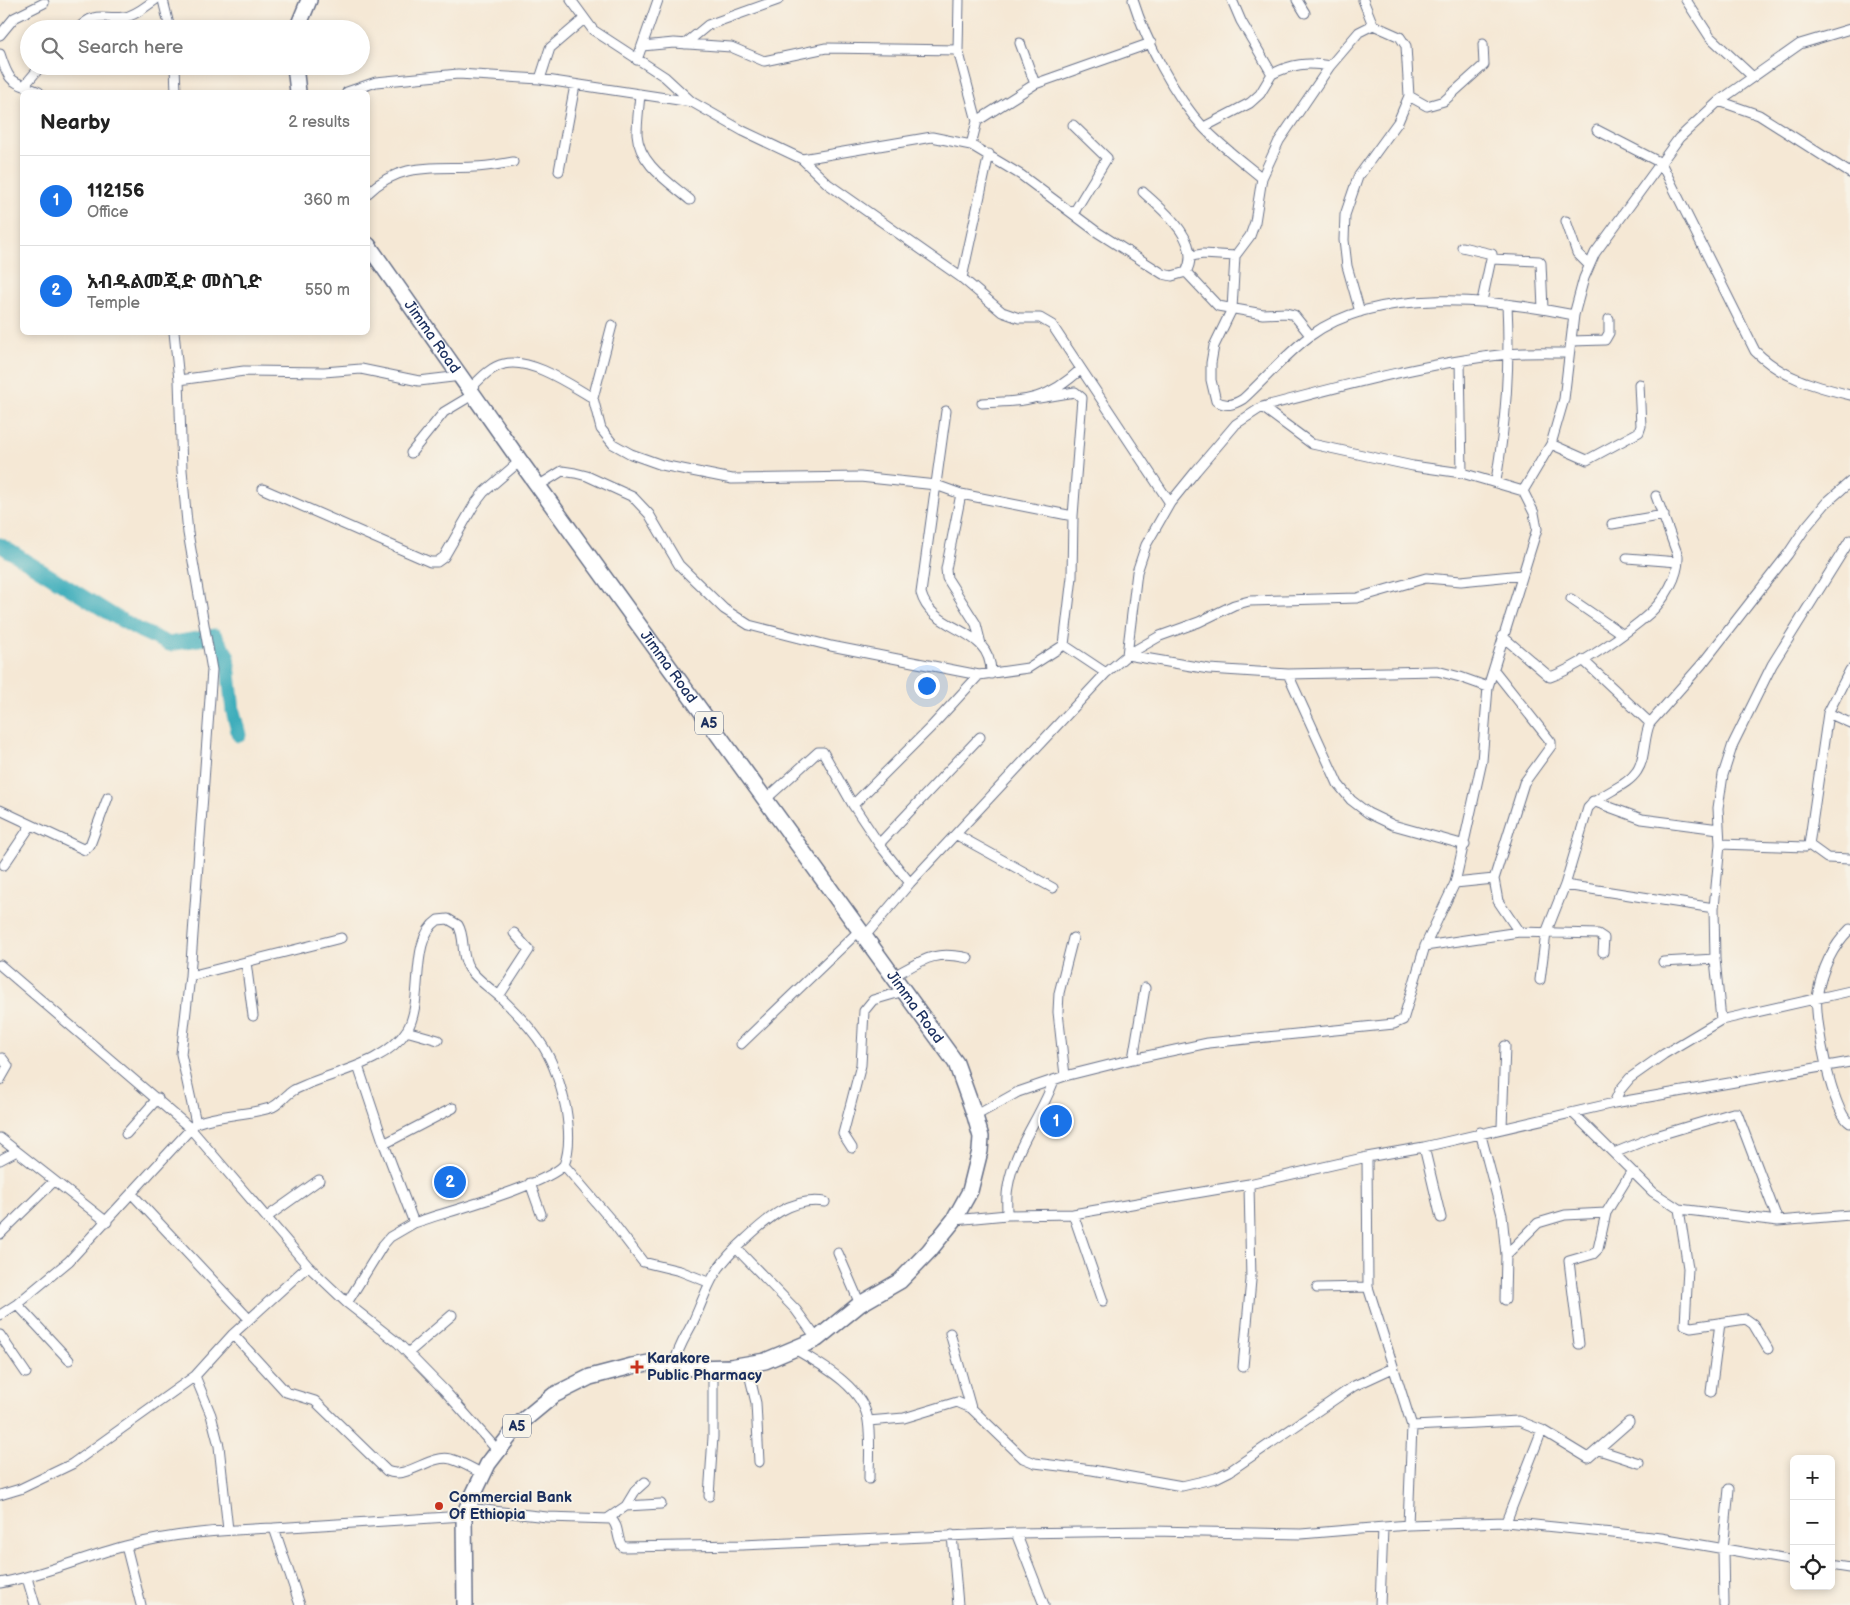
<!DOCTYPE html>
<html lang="en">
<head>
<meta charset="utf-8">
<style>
  :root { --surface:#fff; --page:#f2f2f2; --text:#222; --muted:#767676; --line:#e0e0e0; --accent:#1a73e8 }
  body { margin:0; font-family:"Balsamiq Sans","Noto Sans Ethiopic",sans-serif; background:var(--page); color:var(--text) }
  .controls { position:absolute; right:15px; bottom:15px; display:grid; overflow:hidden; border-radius:8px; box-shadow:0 2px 8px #0003 }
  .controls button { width:45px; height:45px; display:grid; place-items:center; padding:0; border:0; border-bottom:1px solid var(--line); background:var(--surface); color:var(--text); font:25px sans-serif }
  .you { position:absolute; left:926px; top:685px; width:18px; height:18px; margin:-12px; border:4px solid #fff; border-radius:50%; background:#1a73e8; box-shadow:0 0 0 8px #1a73e833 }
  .badge { display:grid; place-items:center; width:32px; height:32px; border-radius:50%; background:var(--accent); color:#fff; font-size:16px; font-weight:700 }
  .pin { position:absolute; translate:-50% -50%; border:2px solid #fff; box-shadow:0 1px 5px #0006 }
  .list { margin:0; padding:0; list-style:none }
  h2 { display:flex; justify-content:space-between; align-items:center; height:65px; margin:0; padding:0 20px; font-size:21px }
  h2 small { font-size:16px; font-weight:400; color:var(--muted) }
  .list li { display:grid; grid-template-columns:32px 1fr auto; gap:15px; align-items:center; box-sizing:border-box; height:90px; padding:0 20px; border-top:1px solid var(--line) }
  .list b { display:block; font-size:19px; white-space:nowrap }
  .list p { margin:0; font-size:16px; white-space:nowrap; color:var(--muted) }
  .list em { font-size:16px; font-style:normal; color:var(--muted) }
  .icon { flex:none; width:28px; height:28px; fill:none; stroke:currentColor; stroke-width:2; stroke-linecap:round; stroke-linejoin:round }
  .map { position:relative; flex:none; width:1850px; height:1605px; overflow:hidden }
  .search { position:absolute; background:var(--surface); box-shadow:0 2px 8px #0003; left:20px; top:20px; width:350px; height:55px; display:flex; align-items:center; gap:12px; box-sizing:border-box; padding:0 18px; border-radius:28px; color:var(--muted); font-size:19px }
  .panel { position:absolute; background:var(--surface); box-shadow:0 2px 8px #0003; left:20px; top:90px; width:350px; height:245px; border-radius:8px }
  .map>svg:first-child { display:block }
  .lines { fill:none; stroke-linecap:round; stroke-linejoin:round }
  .river { stroke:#3eadbb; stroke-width:15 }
  .street-casing { stroke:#677088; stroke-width:11 }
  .highway-casing { stroke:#677088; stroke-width:18 }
  .street { stroke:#fff; stroke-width:9 }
  .highway { stroke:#fff; stroke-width:15 }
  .poi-dot { fill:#c8321e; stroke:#f7f3e8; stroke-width:2 }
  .labels { text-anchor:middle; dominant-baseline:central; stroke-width:4; stroke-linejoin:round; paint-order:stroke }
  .shield { fill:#f7f3e8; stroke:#5d6a87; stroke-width:1 }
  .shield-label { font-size:14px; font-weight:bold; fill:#1b2f5e }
  .street-label { font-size:15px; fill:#1b2f5e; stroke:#f7f3e8 }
  .poi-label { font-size:15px; font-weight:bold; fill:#1b2f5e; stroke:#f7f3e8; text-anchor:start }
</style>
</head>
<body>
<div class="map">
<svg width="1850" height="1605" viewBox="0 0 1850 1605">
  <rect width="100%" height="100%" fill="#f7f3e8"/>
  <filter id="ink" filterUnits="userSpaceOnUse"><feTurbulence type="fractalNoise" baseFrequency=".02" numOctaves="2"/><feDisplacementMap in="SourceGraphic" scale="10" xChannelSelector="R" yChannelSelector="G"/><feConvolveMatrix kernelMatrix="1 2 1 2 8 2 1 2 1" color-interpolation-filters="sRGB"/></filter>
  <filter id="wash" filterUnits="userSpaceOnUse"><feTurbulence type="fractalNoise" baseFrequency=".0096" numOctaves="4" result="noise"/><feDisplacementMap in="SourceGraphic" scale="20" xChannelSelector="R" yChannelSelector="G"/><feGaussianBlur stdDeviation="1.12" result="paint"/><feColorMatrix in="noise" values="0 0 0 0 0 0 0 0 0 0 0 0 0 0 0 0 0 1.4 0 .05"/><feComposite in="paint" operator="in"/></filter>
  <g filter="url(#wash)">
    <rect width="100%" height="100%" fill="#f5e8d5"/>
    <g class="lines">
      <path class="river" d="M 0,545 L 114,616 L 141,631 L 169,644 L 215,636 L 227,655 L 233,711 L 239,735"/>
    </g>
  </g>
  <g filter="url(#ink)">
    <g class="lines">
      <g class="street-casing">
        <path id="street" d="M 163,0 L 170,29
          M 571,0 L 593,30 L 665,77 L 692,102 L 743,131 L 802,159 L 828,184 L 962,278 L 1002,312 L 1019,318 L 1040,318 L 1052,325 L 1170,503
          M 959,0 L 958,50 L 977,121 L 971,145
          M 1133,0 C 1146,41 1174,96 1204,128 C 1221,146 1243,162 1262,178
          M 1297,0 L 1305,13
          M 1363,0 L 1373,25 L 1359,32 L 1330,66 L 1279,141 L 1262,178 L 1255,222 L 1250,236 L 1235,256 L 1232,309 L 1214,346 L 1211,363 L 1211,380 L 1216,401 C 1227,407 1233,405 1243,399 C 1265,379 1286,354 1310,336 C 1377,286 1497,299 1574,315
          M 1686,0 L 1710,37 L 1753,77
          M 78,29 C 95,10 103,20 124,17 C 135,16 146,6 155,0
          M 0,35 L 14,18 L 44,3
          M 1020,43 L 1035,84
          M 685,44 L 708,25 L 778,0
          M 642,46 L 674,43 L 731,47 L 764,61 L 826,48 L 958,50
          M 0,54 C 10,85 11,80 39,92
          M 637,60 L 658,0
          M 175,66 L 176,92
          M 1272,74 C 1292,64 1307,62 1330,66
          M 540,79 L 550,48 L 584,19
          M 24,86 L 41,66
          M 347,92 L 376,82 L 458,74 L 540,79 L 692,102
          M 640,94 C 639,107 637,121 637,134 C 639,164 669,182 690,200
          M 1409,96 L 1427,106 L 1444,101 L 1484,65 L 1483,44
          M 1719,101 L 1759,115 L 1850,173
          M 977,121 L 1035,84 L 1151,43
          M 1204,127 L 1250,103 L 1260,94 L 1272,74 L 1241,21 L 1232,0
          M 1597,130 L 1661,163 L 1755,351 C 1782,378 1814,386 1850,395
          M 802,159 L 932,137 L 971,145 L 1021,175 L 1097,232 L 1163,274 L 1172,276 L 1186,272 C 1203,242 1163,210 1143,192
          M 559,171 L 575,85
          M 368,193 C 400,162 433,169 474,167 C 487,167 500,164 513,162
          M 1073,214 L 1107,158 L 1073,125
          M 1566,221 L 1577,253 L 1589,265
          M 1462,247 L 1492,254 L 1482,301
          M 1191,256 L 1203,254 L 1235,256
          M 1491,259 L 1539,261 L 1541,263 L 1543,309
          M 1186,272 L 1218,306 L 1263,314 L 1286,313 L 1294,315 L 1310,335
          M 962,278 L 989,154
          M 1360,312 L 1347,266 L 1344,240 L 1345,215 L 1358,177 L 1398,122 L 1409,96 L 1406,46 L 1400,37 L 1373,25
          M 174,332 L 179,380 L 182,470 L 188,533 L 212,670 L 190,976 L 181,1054 L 196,1123
          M 1571,341 L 1605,340 L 1609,333 L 1609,319
          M 1460,361 L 1462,473
          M 179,380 L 244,371 L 324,372 L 361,369 L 419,381 L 461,376
          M 470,389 C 480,379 490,367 504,364 C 531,357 572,386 593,398 L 601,429 L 613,444 L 631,454 L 662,465 L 732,479 L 860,477 L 936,485 L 961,494 L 1073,516
          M 593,398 L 612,325
          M 1039,398 L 1075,392 L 1082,398 L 1073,516 L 1072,577 L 1064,645 L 1106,673
          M 982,403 C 1027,401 1047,401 1081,369
          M 1262,407 C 1342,386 1425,363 1508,354 C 1528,352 1549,353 1569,353
          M 946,411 L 921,593 C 932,634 992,625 991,674
          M 1551,444 L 1587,460 L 1639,432 L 1641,426 L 1639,384
          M 411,453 L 444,412 L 474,394
          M 1496,481 C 1506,419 1510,367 1507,304
          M 538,486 L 562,471 L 575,473 L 587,476 L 633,497 L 649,514 L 679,565 L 724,609 L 749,625 L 831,646 L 979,675 L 1028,668 L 1064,645
          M 263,489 L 430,562 L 437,562 L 444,557 L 474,505 L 484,492 L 520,461
          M 961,494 L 946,569 L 947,578 L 976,624 L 981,644
          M 1612,524 L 1664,515
          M 1627,558 L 1678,562
          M 1571,599 L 1622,634
          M 1502,636 L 1550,677 C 1577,668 1629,632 1650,613 C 1665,599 1679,576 1678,556 L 1656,496
          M 1127,655 L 1137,572 L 1146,545 L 1170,503 L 1196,471 L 1236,424 L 1262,407 L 1312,444 L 1413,466 L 1462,473 L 1523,491
          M 1127,655 L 1209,669 L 1288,674 L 1437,671 L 1460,677 L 1488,687
          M 1583,660 L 1650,723
          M 1494,670 L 1551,742 L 1551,746 L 1524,783 L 1494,879 L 1498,901 L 1519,932
          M 1288,674 L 1338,784 L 1351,800 L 1368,813 L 1393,825 L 1465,845
          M 1828,713 L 1850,723
          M 765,800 L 818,752 L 823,752 L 853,805 L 879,844 L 910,883
          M 1593,801 L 1642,819 L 1719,829
          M 853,805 L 931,727 L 979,675
          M 0,810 L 85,850 L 90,845 L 108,797
          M 957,835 L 1053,888
          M 879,844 L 980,737
          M 1720,844 L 1805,847 L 1809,845
          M 1809,845 L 1828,713 L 1850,670
          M 1809,845 L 1827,858 L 1850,859
          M 4,865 L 31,825
          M 1455,883 L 1494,879
          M 1565,885 L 1714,908
          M 1850,929 C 1832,947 1821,972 1817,997 C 1814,1018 1832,1112 1850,1123
          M 865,936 L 910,883 L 1106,673 L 1127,655 L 1160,636 L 1199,622 L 1234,605 L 1249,601 L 1357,598 L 1426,578 L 1461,581 L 1522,575
          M 1425,946 L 1519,932 L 1598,934 L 1604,938 L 1603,952
          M 246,962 L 253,1016
          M 1663,962 L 1715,959
          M 0,965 L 190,1128 L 308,1266 L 347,1303 L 398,1343 L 444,1390 L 498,1451
          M 190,976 L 341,938
          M 894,976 C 923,960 933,950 968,958
          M 1540,980 L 1546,933 L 1565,885 L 1588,808 C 1601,792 1626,788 1637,771 C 1646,758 1643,738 1650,723 L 1702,664 L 1788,554 L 1806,527 L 1826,503 L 1850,482
          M 499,996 L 529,950 L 514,933
          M 1721,1020 L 1715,959 L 1714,908 L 1720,844 L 1718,808 L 1723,775 L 1733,744 L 1772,665 L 1850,540
          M 406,1031 L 438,1040
          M 741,1044 L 860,930
          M 1133,1059 L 1145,988
          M 1065,1076 L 1058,1012 L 1059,993 L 1073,938
          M 0,1080 L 8,1066 L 2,1058
          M 1614,1103 L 1620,1090 L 1630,1078 L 1664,1054 L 1721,1020 L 1850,991
          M 1573,1113 L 1653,1192 L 1679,1209 L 1778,1221 L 1850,1215
          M 975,1116 L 1018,1092 L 1065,1076 L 1133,1059 L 1208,1043 L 1394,1024 L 1403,1020 L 1425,946 L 1455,883 L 1482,761 L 1488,687 L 1537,529 L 1534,513 L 1523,491 L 1551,444 L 1564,399 L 1574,315 L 1584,278 L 1595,253 L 1679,138 L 1719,101 L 1800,44 L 1850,29
          M 1502,1127 L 1505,1046
          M 1480,1132 L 1502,1215 L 1506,1255 L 1505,1300
          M 126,1134 L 158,1098
          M 0,1138 L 107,1222
          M 384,1144 L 453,1108
          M 1424,1147 L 1441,1218
          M 852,1148 L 843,1134 L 861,1065 L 864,1011 L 873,1000 L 904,991
          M 1614,1153 L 1656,1136 L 1733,1113 L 1737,1113 L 1778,1221
          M 1367,1157 L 1368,1287 L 1412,1426 L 1408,1525
          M 0,1160 L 15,1152
          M 564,1165 L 611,1220 L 643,1262 L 680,1271 L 708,1282
          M 530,1183 L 541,1214
          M 132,1194 L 249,1319
          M 1679,1209 L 1688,1268 L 1685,1325 L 1691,1327 L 1746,1319 L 1753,1324 L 1768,1349
          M 1073,1214 L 1103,1301
          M 1007,1215 C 1007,1206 1006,1196 1008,1187 C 1014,1148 1041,1117 1054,1080
          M 267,1217 L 319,1180
          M 954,1220 L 1007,1215 L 1073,1214 L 1249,1184 L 1367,1157 L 1424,1147 L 1614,1103 L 1850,1062
          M 0,1234 L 54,1181
          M 736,1248 C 761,1225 787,1196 825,1202
          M 838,1253 L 860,1304
          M 1506,1255 L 1538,1223 L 1565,1215 L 1606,1213
          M 1317,1288 L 1368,1287
          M 347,1303 L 383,1245 L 390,1237 L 414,1223
          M 17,1304 L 69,1360
          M 0,1315 L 17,1304 L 69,1261 L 196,1123 C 221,1114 247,1115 270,1108 C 280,1105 285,1095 294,1090 C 329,1072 384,1066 407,1030 C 425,1001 408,940 438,920 L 448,919 L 458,925 C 466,938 460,955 469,968 C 477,980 489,987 500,997 C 539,1034 555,1056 566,1109 C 569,1127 571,1148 564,1165 C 544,1186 446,1212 414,1223 L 384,1144 L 358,1066
          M 950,1333 L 971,1408
          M 233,1334 L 286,1392 L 315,1401 L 387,1471 C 407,1480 430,1454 451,1459 C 462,1462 473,1469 483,1474
          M 0,1335 L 26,1373
          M 1579,1344 L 1569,1261 L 1593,1254 L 1598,1249 L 1606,1213 L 1631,1172
          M 793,1348 C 820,1364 864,1387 868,1421 C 871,1440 869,1460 869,1479
          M 408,1353 L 452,1315
          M 674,1365 C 677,1349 686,1336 693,1322 C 708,1289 709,1275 736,1248 L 796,1310 L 817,1339
          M 747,1365 L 756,1403 L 759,1462
          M 1243,1367 L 1251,1280 L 1249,1184
          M 195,1376 L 211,1415 L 219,1446 L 228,1530
          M 1711,1392 L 1720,1323
          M 868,1421 L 904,1418 L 957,1402 L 971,1408 L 1023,1458 L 1035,1463 L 1092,1470 L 1182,1486 L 1216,1478 L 1230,1471 L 1354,1386 L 1393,1368
          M 1412,1426 L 1519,1421 L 1542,1430 L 1588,1458 L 1629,1422
          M 1599,1450 L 1639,1463
          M 0,1495 L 20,1489 L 72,1464 L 195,1376 L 233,1334 L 308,1266
          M 709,1496 L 713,1437 L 713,1367
          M 626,1506 L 661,1504
          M 467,1508 L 547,1517 L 611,1519 C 620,1526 616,1540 623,1547 L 742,1545 L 1016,1533 L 1152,1531 L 1301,1534 L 1408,1525 L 1506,1522 L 1661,1538 L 1794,1561
          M 607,1519 L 626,1506 L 635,1491 L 645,1482
          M 1506,1522 L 1542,1430
          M 1016,1533 L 1044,1605
          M 952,1535 L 958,1605
          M 126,1546 L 141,1605
          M 1831,1565 L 1850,1568
          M 27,1578 L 35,1605
          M 0,1583 C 43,1575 83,1557 125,1546 C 174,1533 224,1530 274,1528
          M 300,1605 L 274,1528 L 464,1516
          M 1380,1605 L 1383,1528
          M 1724,1605 L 1723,1550 L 1729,1489"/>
      </g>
      <g class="highway-casing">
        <g id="highway">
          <path d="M 297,29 L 309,0"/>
          <path d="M 295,66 L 298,92"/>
          <path id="s1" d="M 368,245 L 520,461 L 956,1063 L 975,1116 L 981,1137 L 980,1151 L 970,1191 L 954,1220 L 929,1251 L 900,1281 L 860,1304 L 817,1339 L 765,1361 L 730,1367 L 695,1368 L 649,1363 L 632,1366 L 590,1377 L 554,1395 L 519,1424 L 498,1451 L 488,1464 L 467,1508 L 464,1516 L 465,1605"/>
        </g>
      </g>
      <use href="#street" class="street"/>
      <use href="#highway" class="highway"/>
    </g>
  </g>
  <g class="poi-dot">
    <path d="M634.5 1359.5h5v5h5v5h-5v5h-5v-5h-5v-5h5z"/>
    <circle cx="439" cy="1506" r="5"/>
  </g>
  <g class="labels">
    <g class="shield">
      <rect x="695" y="711.5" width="28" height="23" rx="4"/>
      <rect x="503" y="1414.5" width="28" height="23" rx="4"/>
    </g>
    <g class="shield-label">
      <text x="709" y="723">A5</text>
      <text x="517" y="1426">A5</text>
    </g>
    <g class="street-label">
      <text stroke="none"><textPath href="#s1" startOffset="112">Jimma Road</textPath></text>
      <text stroke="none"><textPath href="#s1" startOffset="518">Jimma Road</textPath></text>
      <text stroke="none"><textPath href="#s1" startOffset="938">Jimma Road</textPath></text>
    </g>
    <g class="poi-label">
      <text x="647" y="1358">Karakore<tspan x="647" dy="17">Public Pharmacy</tspan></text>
      <text x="449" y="1497">Commercial Bank<tspan x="449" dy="17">Of Ethiopia</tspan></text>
    </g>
  </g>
</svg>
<div class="controls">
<button>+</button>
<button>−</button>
<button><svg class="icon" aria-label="locate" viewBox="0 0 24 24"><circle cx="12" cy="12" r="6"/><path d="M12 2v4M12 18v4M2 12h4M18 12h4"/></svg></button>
</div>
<div class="you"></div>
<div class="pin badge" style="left:1056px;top:1121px">1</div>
<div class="pin badge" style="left:450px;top:1182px">2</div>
<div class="search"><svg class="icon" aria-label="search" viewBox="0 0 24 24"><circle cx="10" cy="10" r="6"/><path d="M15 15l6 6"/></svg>Search here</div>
<section class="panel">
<h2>Nearby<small>2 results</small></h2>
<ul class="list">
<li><span class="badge">1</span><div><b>112156</b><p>Office</p></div><em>360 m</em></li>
<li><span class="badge">2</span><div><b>አብዱልመጂድ መስጊድ</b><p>Temple</p></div><em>550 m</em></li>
</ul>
</section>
</div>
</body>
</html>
